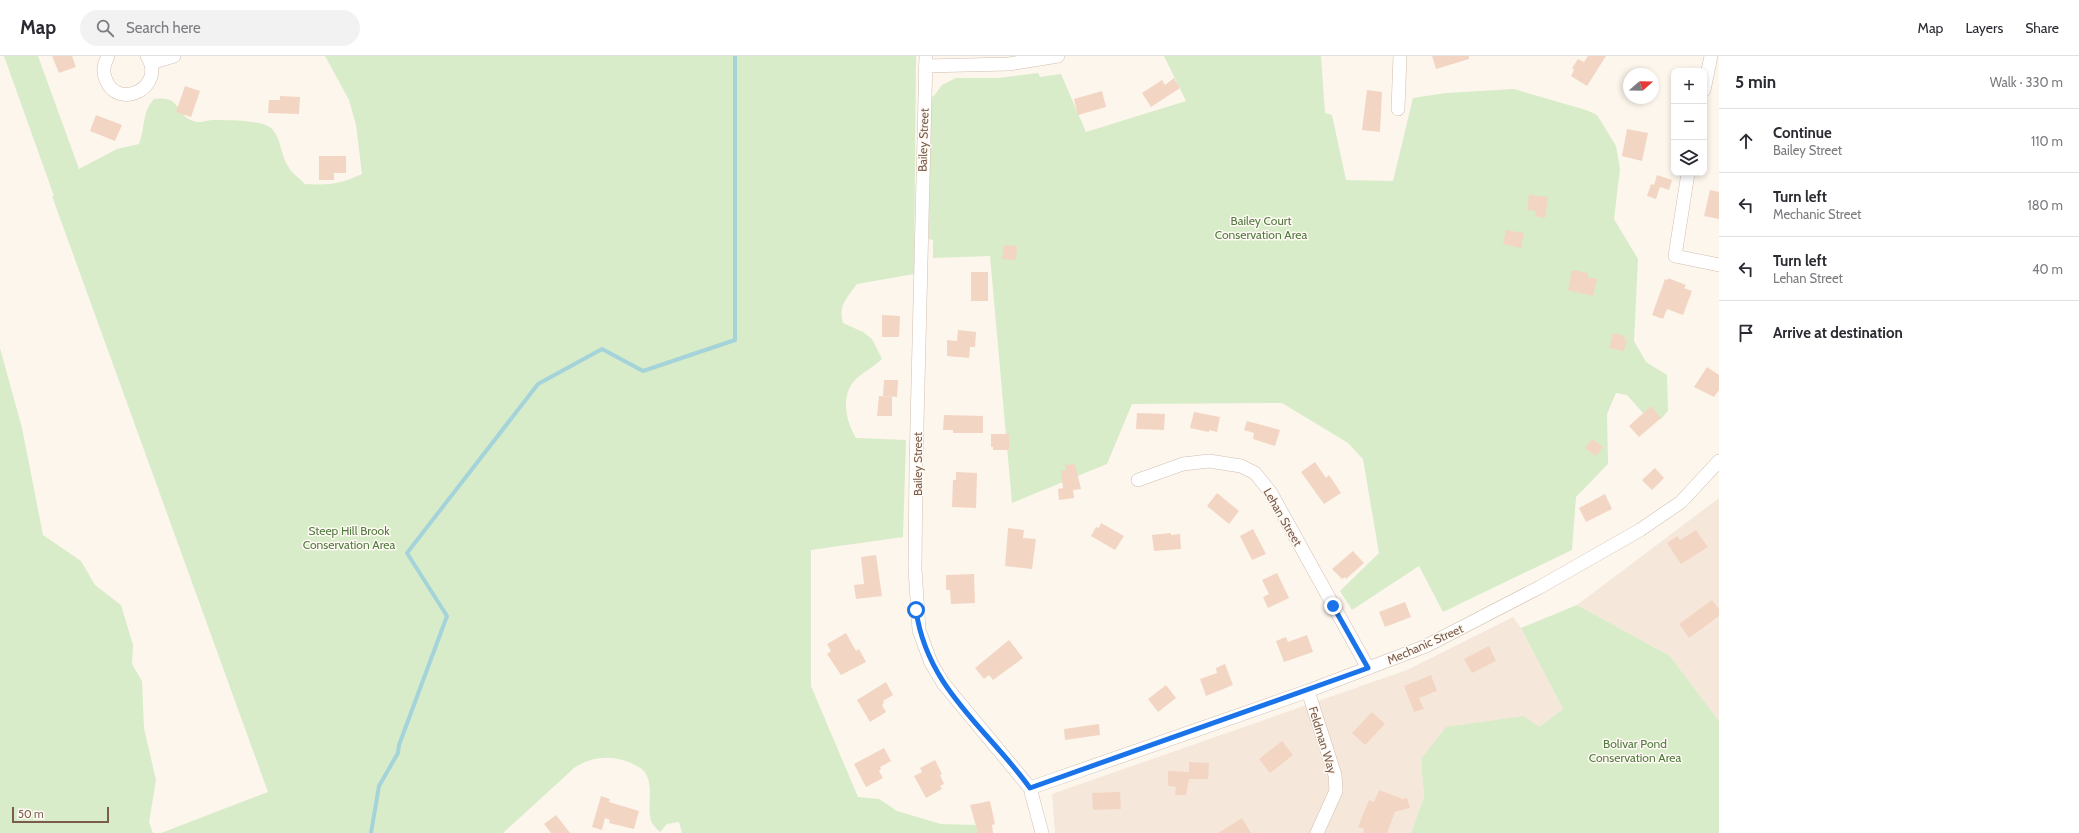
<!DOCTYPE html>
<html lang="en">
<head>
<meta charset="utf-8">
<style>
  :root { --surface:#fff; --page:#f2f2f3; --text:#2b2b33; --muted:#7c7c81; --line:#e1e1e2 }
  body { margin:0; font-family:Cabin,sans-serif; background:var(--page); color:var(--text) }
  .controls { position:absolute; right:12px; top:12px; display:grid; overflow:hidden; border-radius:8px; box-shadow:0 2px 6px #0003 }
  .controls button { width:36px; height:36px; display:grid; place-items:center; padding:0; border:0; border-bottom:1px solid var(--line); background:var(--surface); color:var(--text); font:20px sans-serif }
  .compass { position:absolute; left:1623px; top:12px; width:36px; height:36px; border-radius:50%; background:var(--surface); box-shadow:0 2px 6px #0003; rotate:70deg }
  .scale { position:absolute; left:12px; bottom:10px; width:97px; box-sizing:border-box; padding-left:4px; border:2px solid #7a5c4d; border-top:0; font-size:11px; line-height:14px; white-space:nowrap; color:#7a5c4d; -webkit-text-stroke:3px #fffaf3; paint-order:stroke }
  .stop { position:absolute; width:12px; height:12px; margin:-9px; border:3px solid #1a73e8; border-radius:50%; background:#fff }
  .stop.end { background:#1a73e8; border-color:#fff; box-shadow:0 1px 4px #0008 }
  .list { margin:0; padding:0; list-style:none }
  h2 { display:flex; justify-content:space-between; align-items:center; height:52px; margin:0; padding:0 16px; font-size:17px }
  h2 small { font-size:13px; font-weight:400; color:var(--muted) }
  .list li { display:grid; grid-template-columns:26px 1fr auto; gap:12px; align-items:center; box-sizing:border-box; height:64px; padding:0 16px; border-top:1px solid var(--line) }
  .list b { display:block; font-size:15px; white-space:nowrap }
  .list p { margin:0; font-size:13px; white-space:nowrap; color:var(--muted) }
  .list em { font-size:13px; font-style:normal; color:var(--muted) }
  .icon { flex:none; width:22px; height:22px; fill:none; stroke:currentColor; stroke-width:2; stroke-linecap:round; stroke-linejoin:round }
  .map { position:relative; flex:none; width:1719px; height:777px; overflow:hidden }
  header { display:flex; align-items:center; gap:24px; box-sizing:border-box; height:56px; padding:0 20px; background:var(--surface); border-bottom:1px solid var(--line) }
  header strong { font-size:19px }
  nav { display:flex; gap:22px; margin-inline-start:auto; font-size:14px }
  .search { width:280px; height:36px; background:var(--page); display:flex; align-items:center; gap:10px; box-sizing:border-box; padding:0 14px; border-radius:22px; color:var(--muted); font-size:15px }
  main { display:flex }
  aside { flex:1; background:var(--surface) }
  .map>svg:first-child { display:block }
  .residential { fill:#f5e8da }
  .green { fill:#d8ecc9 }
  .lines { fill:none; stroke-linecap:round; stroke-linejoin:round }
  .stream { stroke:#a5d3da; stroke-width:4 }
  .building { fill:#f3d5c3 }
  .minor-casing { stroke:#d1beb0; stroke-width:14 }
  .minor { stroke:#fff; stroke-width:13 }
  .route { stroke:#1a73e8; stroke-width:5 }
  .labels { text-anchor:middle; dominant-baseline:central; stroke-width:3; stroke-linejoin:round; paint-order:stroke }
  .street-label { font-size:12px; fill:#7a5c4d; stroke:#fffaf3 }
  .park-label { font-size:12px; fill:#537a41; stroke:#fffaf3 }
</style>
</head>
<body>
<header>
<strong>Map</strong>
<div class="search"><svg class="icon" aria-label="search" viewBox="0 0 24 24"><circle cx="10" cy="10" r="6"/><path d="M15 15l6 6"/></svg>Search here</div>
<nav><a>Map</a><a>Layers</a><a>Share</a></nav>
</header>
<main>
<div class="map">
<svg width="1719" height="777" viewBox="0 0 1719 777">
  <rect width="100%" height="100%" fill="#fdf6ec"/>
  <path class="residential" d="M 1719,442 L 1719,665 L 1670,600 L 1577,549 Z
    M 1513,561 L 1521,572 L 1563,653 L 1539,671 L 1421,703 L 1424,741 L 1411,777 L 1055,777 L 1052,738 L 1407,614 Z"/>
  <path class="green" d="M 4,0 L 38,0 L 79,113 L 117,93 L 139,88 C 146,70 141,58 154,43 C 182,39 175,59 193,65 C 201,68 206,64 214,64 C 225,64 263,64 271,72 C 282,83 280,98 288,110 C 291,117 300,122 305,128 C 330,129 338,129 362,118 L 356,69 L 349,44 L 325,0 L 916,0 L 914,218 L 857,228 C 847,242 838,249 843,267 L 863,276 L 872,283 L 882,303 C 874,311 863,316 855,324 C 840,340 846,365 856,382 L 906,384 L 903,481 L 811,494 L 811,630 L 858,741 L 879,743 L 897,755 L 941,768 L 977,769 L 991,777 L 682,777 L 679,766 L 667,768 L 660,776 C 658,774 654,770 652,767 C 646,754 654,732 646,718 C 643,712 635,709 629,706 C 609,699 592,700 574,712 L 503,777 L 161,777 L 268,736 L 52,140 L 54,140 Z
    M 1164,0 L 1321,0 L 1325,57 L 1332,59 L 1346,124 L 1393,125 L 1413,42 L 1446,37 L 1514,33 L 1586,54 L 1597,59 L 1616,90 L 1620,113 L 1614,163 L 1638,203 L 1634,285 L 1646,306 L 1667,319 L 1668,355 L 1661,363 L 1650,365 L 1627,339 L 1616,337 L 1607,358 L 1608,408 L 1576,441 L 1572,494 L 1443,556 L 1419,510 L 1352,554 L 1340,535 L 1379,497 L 1363,403 L 1348,387 L 1282,347 L 1132,348 L 1107,408 L 1012,447 L 990,200 L 933,202 L 933,184 L 929,183 L 930,41 L 934,40 L 942,29 L 956,22 L 998,22 L 1038,17 L 1040,21 L 1061,18 L 1086,76 L 1186,45 Z
    M 0,292 L 22,372 L 43,479 L 81,505 L 95,529 L 121,549 L 133,589 L 132,608 L 142,625 L 144,672 L 156,724 L 149,766 L 153,777 L 0,777 Z
    M 1577,549 L 1670,600 L 1719,665 L 1719,777 L 1411,777 L 1424,741 L 1421,703 L 1446,671 L 1524,660 L 1539,671 L 1563,653 L 1521,572 Z"/>
  <g class="lines">
    <path class="stream" d="M 371,777 L 379,730 L 398,697 L 399,689 L 447,560 L 407,497 L 538,328 L 602,293 L 643,315 L 735,284 L 735,0"/>
  </g>
  <path class="building" d="M 52,0 L 72,0 L 76,11 L 59,17 Z
    M 1432,0 L 1469,0 L 1469,3 L 1436,13 Z
    M 1588,0 L 1606,0 L 1587,30 L 1571,20 L 1574,14 L 1572,12 L 1578,3 L 1584,6 Z
    M 1174,22 L 1180,32 L 1151,51 L 1142,37 L 1162,24 L 1165,29 Z
    M 185,30 L 200,35 L 191,61 L 176,56 Z
    M 1367,34 L 1382,36 L 1380,76 L 1362,74 Z
    M 1102,35 L 1106,51 L 1078,59 L 1074,43 Z
    M 280,40 L 300,41 L 299,58 L 268,57 L 269,44 L 280,44 Z
    M 96,59 L 122,69 L 115,85 L 90,75 Z
    M 1627,73 L 1648,77 L 1642,105 L 1622,100 Z
    M 319,100 L 346,100 L 346,117 L 334,117 L 334,124 L 319,124 Z
    M 1657,119 L 1672,124 L 1669,134 L 1660,131 L 1656,143 L 1647,140 L 1651,128 L 1654,129 Z
    M 1710,134 L 1719,136 L 1719,163 L 1704,160 Z
    M 1529,139 L 1548,141 L 1545,162 L 1535,160 L 1536,155 L 1527,154 Z
    M 1506,174 L 1524,177 L 1521,192 L 1503,188 Z
    M 1004,189 L 1017,190 L 1016,204 L 1002,203 Z
    M 1572,214 L 1588,217 L 1588,221 L 1597,223 L 1593,240 L 1568,234 Z
    M 971,216 L 988,216 L 988,245 L 971,245 Z
    M 1668,222 L 1686,229 L 1684,232 L 1692,235 L 1683,259 L 1667,253 L 1663,263 L 1652,259 L 1665,223 L 1668,224 Z
    M 882,259 L 900,260 L 899,281 L 882,281 Z
    M 958,274 L 976,276 L 975,291 L 970,291 L 969,302 L 947,300 L 947,284 L 957,285 Z
    M 1613,277 L 1625,280 L 1624,283 L 1627,284 L 1624,295 L 1609,292 Z
    M 1707,311 L 1719,319 L 1719,334 L 1714,341 L 1694,331 Z
    M 884,324 L 898,324 L 897,341 L 883,340 Z
    M 879,340 L 892,341 L 892,360 L 877,360 Z
    M 1651,350 L 1661,362 L 1639,381 L 1629,370 Z
    M 1194,356 L 1220,361 L 1217,376 L 1209,374 L 1209,376 L 1190,372 Z
    M 1137,357 L 1165,358 L 1164,374 L 1136,373 Z
    M 944,359 L 983,360 L 983,377 L 953,377 L 953,374 L 943,374 Z
    M 1247,365 L 1280,374 L 1275,390 L 1253,383 L 1254,377 L 1244,374 Z
    M 991,378 L 1009,378 L 1009,394 L 993,394 L 993,391 L 991,391 Z
    M 1592,383 L 1603,391 L 1596,400 L 1585,392 Z
    M 1315,406 L 1326,422 L 1329,419 L 1341,437 L 1324,448 L 1301,416 Z
    M 1075,408 L 1081,433 L 1073,434 L 1074,442 L 1059,444 L 1058,433 L 1063,432 L 1061,415 L 1066,414 L 1065,409 Z
    M 1655,412 L 1664,422 L 1652,434 L 1642,424 Z
    M 956,416 L 977,417 L 976,452 L 952,451 L 953,424 L 956,424 Z
    M 1217,437 L 1239,455 L 1229,468 L 1207,450 Z
    M 1605,438 L 1612,453 L 1586,466 L 1579,452 Z
    M 1101,467 L 1124,480 L 1115,494 L 1091,480 L 1096,471 L 1099,472 Z
    M 1008,472 L 1024,474 L 1023,482 L 1036,483 L 1032,513 L 1005,510 Z
    M 1253,473 L 1266,498 L 1252,504 L 1240,480 Z
    M 1696,474 L 1708,491 L 1681,508 L 1667,487 L 1677,480 L 1680,484 Z
    M 1171,477 L 1171,479 L 1180,478 L 1181,493 L 1154,495 L 1152,479 Z
    M 1353,495 L 1364,507 L 1346,523 L 1345,521 L 1342,523 L 1332,513 Z
    M 876,499 L 882,540 L 856,543 L 854,529 L 864,528 L 861,501 Z
    M 1277,517 L 1289,542 L 1268,552 L 1263,541 L 1269,538 L 1262,524 Z
    M 974,518 L 975,547 L 951,548 L 950,534 L 946,534 L 946,519 Z
    M 1712,544 L 1719,553 L 1719,560 L 1689,582 L 1679,568 Z
    M 1405,546 L 1411,561 L 1385,571 L 1379,556 Z
    M 846,577 L 856,595 L 859,593 L 866,606 L 841,619 L 827,598 L 831,595 L 827,588 Z
    M 1307,579 L 1313,596 L 1284,606 L 1276,585 L 1286,581 L 1288,586 Z
    M 1009,584 L 1023,602 L 993,624 L 989,619 L 984,623 L 975,612 Z
    M 1489,590 L 1496,605 L 1472,617 L 1464,603 Z
    M 1225,608 L 1233,629 L 1206,640 L 1200,623 L 1217,617 L 1216,612 Z
    M 1431,619 L 1437,635 L 1419,642 L 1424,653 L 1414,656 L 1404,630 Z
    M 886,626 L 893,639 L 883,645 L 884,647 L 882,649 L 886,656 L 870,666 L 857,644 Z
    M 1166,629 L 1176,642 L 1158,656 L 1148,643 Z
    M 1372,656 L 1385,668 L 1365,689 L 1352,677 Z
    M 1099,668 L 1100,679 L 1065,684 L 1064,673 Z
    M 1282,685 L 1293,699 L 1270,717 L 1259,703 Z
    M 884,692 L 891,705 L 880,711 L 881,713 L 879,715 L 883,722 L 866,731 L 854,708 Z
    M 935,704 L 942,718 L 940,719 L 944,728 L 940,730 L 942,733 L 926,742 L 914,720 L 922,716 L 920,712 Z
    M 1189,706 L 1209,707 L 1208,723 L 1189,723 L 1186,739 L 1175,739 L 1176,731 L 1168,730 L 1168,715 L 1189,716 Z
    M 1379,734 L 1403,743 L 1407,742 L 1410,752 L 1395,756 L 1387,777 L 1363,777 L 1364,773 L 1358,771 L 1369,744 L 1374,746 Z
    M 1120,736 L 1121,753 L 1093,754 L 1092,737 Z
    M 601,740 L 610,743 L 609,746 L 639,755 L 634,773 L 609,767 L 610,764 L 605,762 L 602,774 L 592,771 Z
    M 990,745 L 995,768 L 992,769 L 993,777 L 978,777 L 970,749 Z
    M 556,759 L 570,777 L 551,777 L 544,768 Z
    M 1242,762 L 1251,777 L 1218,777 Z"/>
  <g class="lines">
    <g class="minor-casing">
      <path id="minor" d="M 108,0 C 104,8 102,15 106,24 C 118,55 167,31 147,0
        M 926,0 L 916,410 L 915,513 L 919,574 L 931,607 L 943,627 L 1030,732 L 1042,777
        M 151,7 L 174,0
        M 925,10 L 1009,8 L 1058,0
        M 1704,34 L 1711,0
        M 1398,53 L 1400,0
        M 1688,117 L 1675,200 L 1719,209
        M 1138,424 L 1183,408 L 1209,405 L 1241,410 L 1255,417 L 1271,437 L 1368,612
        M 1308,635 L 1335,719 L 1336,735 L 1317,777
        M 1030,732 L 1308,635 L 1426,590 L 1540,531 L 1640,474 L 1681,446 L 1719,405"/>
    </g>
    <use href="#minor" class="minor"/>
  </g>
  <g class="lines">
    <path class="route" d="M 916,554 C 927,633 987,672 1030,732 L 1368,612 L 1333,550"/>
  </g>
  <g class="labels">
    <g class="street-label">
      <text transform="translate(923 84) rotate(-88)">Bailey Street</text>
      <text transform="translate(917 408) rotate(-90)">Bailey Street</text>
      <text transform="translate(1283 461) rotate(60)">Lehan Street</text>
      <text transform="translate(1425 588) rotate(-24)">Mechanic Street</text>
      <text transform="translate(1323 684) rotate(73)">Feldman Way</text>
    </g>
    <g class="park-label">
      <text x="1261" y="164">Bailey Court<tspan x="1261" dy="14">Conservation Area</tspan></text>
      <text x="349" y="474">Steep Hill Brook<tspan x="349" dy="14">Conservation Area</tspan></text>
      <text x="1635" y="687">Bolivar Pond<tspan x="1635" dy="14">Conservation Area</tspan></text>
    </g>
  </g>
</svg>
<div class="controls">
<button>+</button>
<button>−</button>
<button><svg class="icon" aria-label="layers" viewBox="0 0 24 24"><path d="M12 4l9 5-9 5-9-5zM3 14l9 5 9-5"/></svg></button>
</div>
<svg class="compass" viewBox="-18 -18 36 36"><path d="M0-13l5 13h-10z" fill="#e53935"/><path d="M0 13l5-13h-10z" fill="#7c7c81"/></svg>
<div class="scale">50 m</div>
<div class="stop" style="left:916px;top:554px"></div>
<div class="stop end" style="left:1333px;top:550px"></div>
</div>
<aside>
<h2>5 min<small>Walk · 330 m</small></h2>
<ul class="list">
<li><svg class="icon" aria-label="ahead" viewBox="0 0 24 24"><path d="M12 20V5M6 11l6-6 6 6"/></svg><div><b>Continue</b><p>Bailey Street</p></div><em>110 m</em></li>
<li><svg class="icon" aria-label="left" viewBox="0 0 24 24"><path d="M17 20v-9H6M10 6l-5 5 5 5"/></svg><div><b>Turn left</b><p>Mechanic Street</p></div><em>180 m</em></li>
<li><svg class="icon" aria-label="left" viewBox="0 0 24 24"><path d="M17 20v-9H6M10 6l-5 5 5 5"/></svg><div><b>Turn left</b><p>Lehan Street</p></div><em>40 m</em></li>
<li><svg class="icon" aria-label="arrive" viewBox="0 0 24 24"><path d="M6 21V4h12l-3 4 3 4H6"/></svg><div><b>Arrive at destination</b></div></li>
</ul>
</aside>
</main>
</body>
</html>
